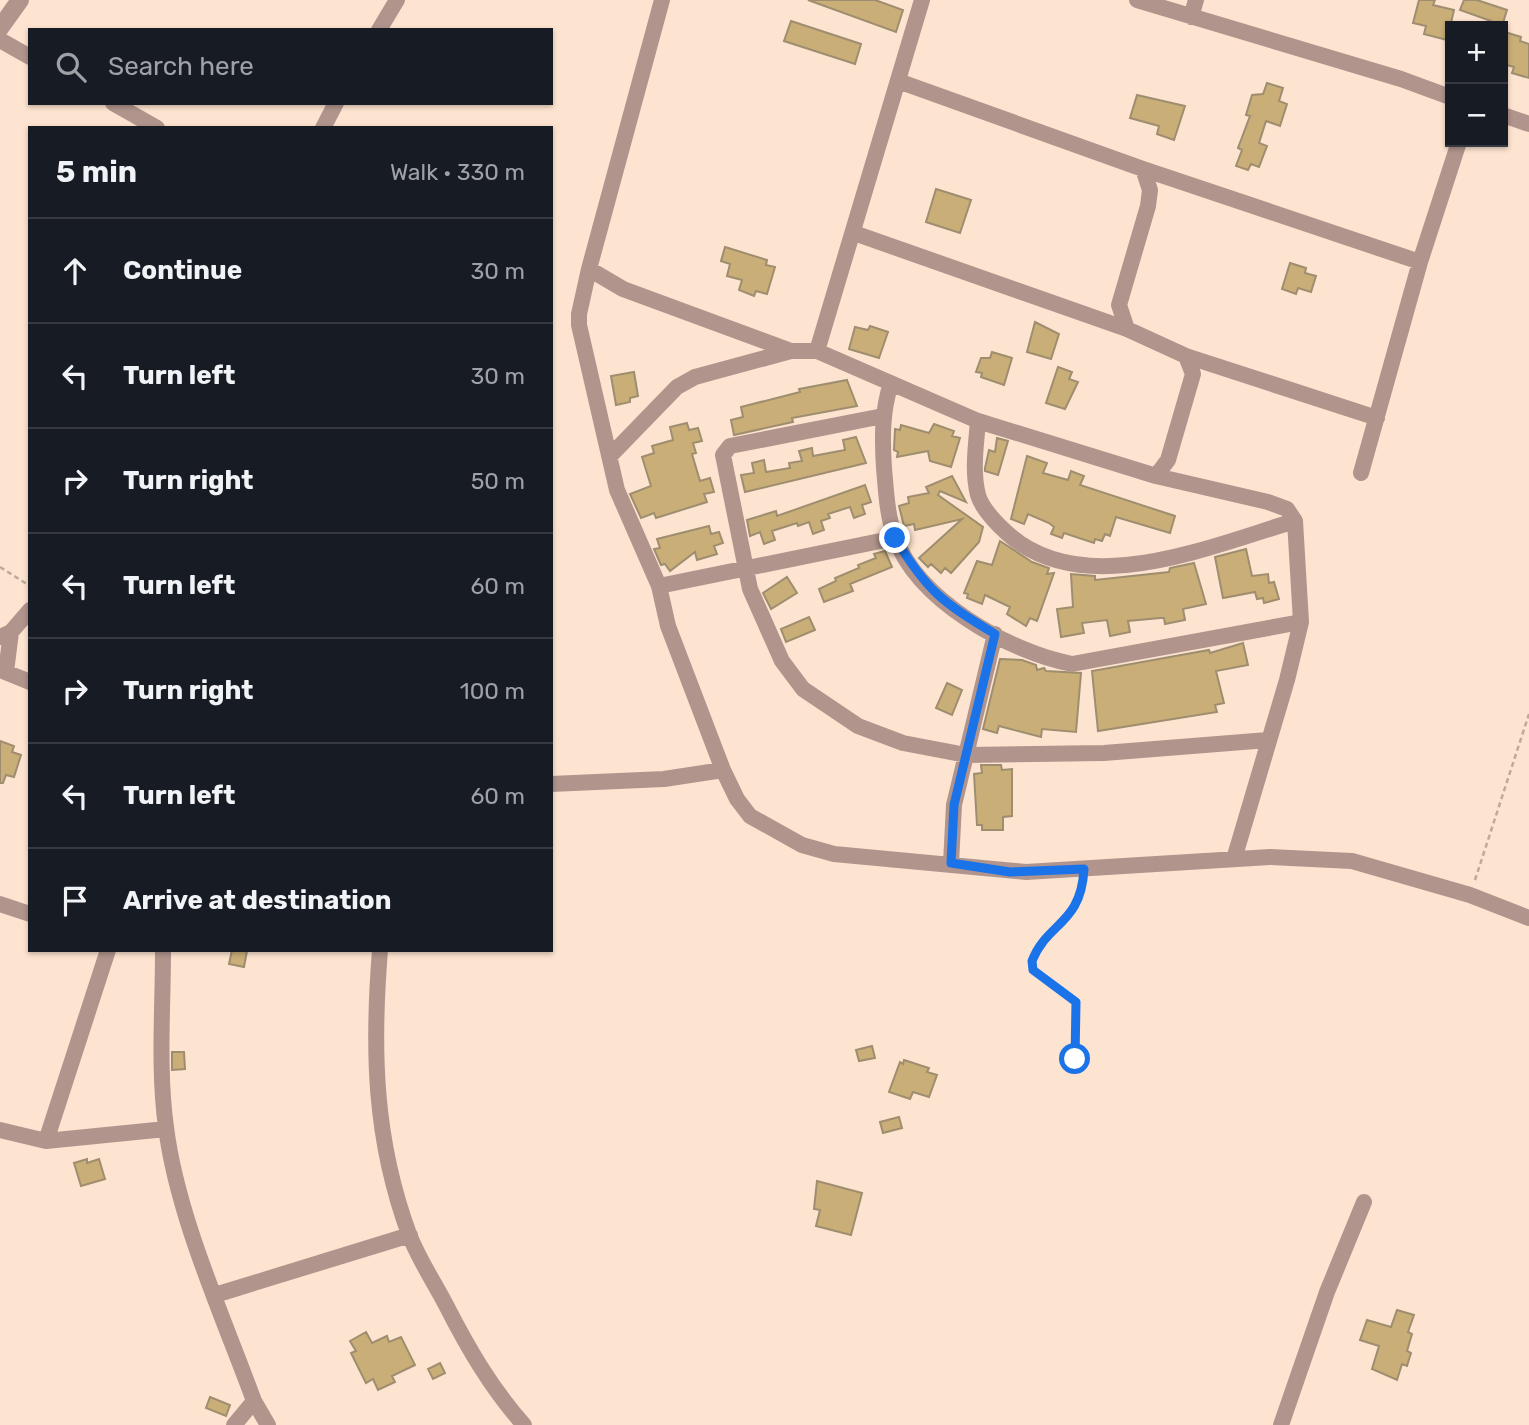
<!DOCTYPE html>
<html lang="en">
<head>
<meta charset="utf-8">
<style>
  :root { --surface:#171b24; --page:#242831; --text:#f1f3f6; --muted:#9ea1a6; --line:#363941 }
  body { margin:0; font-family:Rubik,sans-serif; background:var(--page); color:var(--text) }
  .controls { position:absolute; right:21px; top:21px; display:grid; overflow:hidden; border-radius:0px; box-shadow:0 2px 5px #0004 }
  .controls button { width:63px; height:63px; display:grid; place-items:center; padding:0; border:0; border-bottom:2px solid var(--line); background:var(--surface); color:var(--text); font:35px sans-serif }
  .stop { position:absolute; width:21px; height:21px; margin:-16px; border:5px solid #1a73e8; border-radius:50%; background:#fff }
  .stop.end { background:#1a73e8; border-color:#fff; box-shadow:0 2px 7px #0008 }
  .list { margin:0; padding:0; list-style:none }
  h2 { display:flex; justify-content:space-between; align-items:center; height:91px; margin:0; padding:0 28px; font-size:30px }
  h2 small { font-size:23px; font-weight:400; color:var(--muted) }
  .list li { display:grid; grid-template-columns:46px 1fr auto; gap:21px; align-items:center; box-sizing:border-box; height:105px; padding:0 28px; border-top:2px solid var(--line) }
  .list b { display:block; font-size:26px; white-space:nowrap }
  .list em { font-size:23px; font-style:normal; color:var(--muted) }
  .icon { flex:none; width:38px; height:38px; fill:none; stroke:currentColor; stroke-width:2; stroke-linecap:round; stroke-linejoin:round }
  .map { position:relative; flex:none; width:1529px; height:1425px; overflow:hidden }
  .search { position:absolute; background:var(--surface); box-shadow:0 2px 5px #0004; left:28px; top:28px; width:525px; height:77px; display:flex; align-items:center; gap:18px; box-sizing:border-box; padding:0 24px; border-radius:0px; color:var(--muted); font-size:26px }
  .panel { position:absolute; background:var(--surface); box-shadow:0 2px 5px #0004; left:28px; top:126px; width:525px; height:826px; border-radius:0px }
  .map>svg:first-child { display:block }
  .building { fill:#caae78; stroke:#9e8e6f; stroke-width:2 }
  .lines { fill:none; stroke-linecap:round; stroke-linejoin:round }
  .path { stroke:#bfaa99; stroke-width:2.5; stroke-dasharray:5 3.5; stroke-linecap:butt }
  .minor { stroke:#b1958d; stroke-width:16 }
  .tertiary { stroke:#b1958d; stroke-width:18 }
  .route { stroke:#1a73e8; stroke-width:9 }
</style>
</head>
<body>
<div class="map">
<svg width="1529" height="1425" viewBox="0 0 1529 1425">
  <rect width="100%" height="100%" fill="#fde4d0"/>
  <path class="building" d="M 808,0 L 875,0 L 903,10 L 896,32 Z
    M 1419,0 L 1435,0 L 1433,5 L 1454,10 L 1447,40 L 1424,34 L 1426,26 L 1413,23 Z
    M 1464,0 L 1477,0 L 1507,10 L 1502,26 L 1490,26 L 1491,21 L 1460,10 Z
    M 791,21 L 861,44 L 855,64 L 784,41 Z
    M 1505,32 L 1521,37 L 1520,41 L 1529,44 L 1529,78 L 1512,73 L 1514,67 L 1503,64 Z
    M 1267,83 L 1283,88 L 1279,101 L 1287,104 L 1280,126 L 1266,121 L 1259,143 L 1267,146 L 1259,167 L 1251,164 L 1248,170 L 1236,166 L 1242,150 L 1238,148 L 1250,116 L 1246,115 L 1252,95 L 1263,94 Z
    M 1137,95 L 1185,106 L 1174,140 L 1157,134 L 1159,126 L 1130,118 Z
    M 936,189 L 971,200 L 960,233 L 926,222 Z
    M 725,247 L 767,260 L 766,265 L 775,267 L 767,294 L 756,291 L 754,296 L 739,290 L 742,280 L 727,276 L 730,264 L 721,261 Z
    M 1290,263 L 1306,268 L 1305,273 L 1316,276 L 1311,292 L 1298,288 L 1296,294 L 1282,289 Z
    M 1035,322 L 1059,334 L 1051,359 L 1027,352 Z
    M 870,326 L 888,332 L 879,358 L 849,349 L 855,327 L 868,330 Z
    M 992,352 L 1012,358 L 1004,385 L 981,377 L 982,373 L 976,372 L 981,358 L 990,358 Z
    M 1058,367 L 1072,372 L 1069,379 L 1078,382 L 1065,409 L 1046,403 Z
    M 634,372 L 638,396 L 630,398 L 630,402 L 616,405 L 611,376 Z
    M 847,380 L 857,406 L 792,418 L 793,422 L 734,435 L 731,420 L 743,417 L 741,407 L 800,392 L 799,389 Z
    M 687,423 L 689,430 L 698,428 L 702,441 L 693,443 L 696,453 L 692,454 L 700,481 L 710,478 L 714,492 L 704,494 L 707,502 L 656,518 L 654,513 L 641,518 L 630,494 L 651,486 L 642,457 L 654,453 L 652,446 L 673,440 L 670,427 Z
    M 934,424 L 954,431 L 952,436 L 960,438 L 951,467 L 930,461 L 928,451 L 897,457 L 898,452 L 894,450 L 895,429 L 900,430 L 901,425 L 929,433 Z
    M 856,437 L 866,463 L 745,492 L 741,475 L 754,473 L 752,463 L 764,460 L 766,472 L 790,468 L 789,463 L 802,461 L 799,451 L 812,448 L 813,456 L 845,450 L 843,440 Z
    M 997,438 L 1008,441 L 998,475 L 985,471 L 985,468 L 989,450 L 995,452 Z
    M 1027,456 L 1047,463 L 1043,473 L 1068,480 L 1071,471 L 1084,476 L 1080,485 L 1175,516 L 1170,533 L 1116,517 L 1110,536 L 1105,534 L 1102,541 L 1095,539 L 1094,543 L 1064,533 L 1062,538 L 1051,534 L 1054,527 L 1049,523 L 1028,514 L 1024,524 L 1011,519 Z
    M 952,476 L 966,502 L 940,491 L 938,495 L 983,527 L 979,542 L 951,573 L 945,568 L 941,573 L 931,564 L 928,567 L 919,558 L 962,519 L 915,530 L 914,524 L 904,526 L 899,506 L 909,503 L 908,497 L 929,493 L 926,487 Z
    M 865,485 L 871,502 L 862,505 L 865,514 L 854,518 L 850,507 L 828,514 L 830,518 L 821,521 L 824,530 L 813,534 L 809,522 L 798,526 L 797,523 L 772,531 L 775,540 L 764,544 L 760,532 L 750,536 L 747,520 L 776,511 L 777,516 Z
    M 709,526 L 711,534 L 719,532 L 723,543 L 714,546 L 717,554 L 697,560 L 695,552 L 670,571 L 665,564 L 661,565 L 654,549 L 660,548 L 657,539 Z
    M 1000,541 L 1032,562 L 1049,568 L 1047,574 L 1054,573 L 1037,621 L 1030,618 L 1026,626 L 1007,614 L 1010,607 L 985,595 L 982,604 L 967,598 L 968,594 L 964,593 L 977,561 L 992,565 Z
    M 1246,549 L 1252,576 L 1268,574 L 1269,583 L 1274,582 L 1279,599 L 1264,603 L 1263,598 L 1257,599 L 1255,592 L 1223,598 L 1215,557 Z
    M 885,551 L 892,567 L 850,584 L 853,591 L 824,602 L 819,589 L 836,581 L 835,578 L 859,568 L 858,565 L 876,558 L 874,554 Z
    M 1194,563 L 1206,604 L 1183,609 L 1185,620 L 1165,624 L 1164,618 L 1160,618 L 1128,621 L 1130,632 L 1110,636 L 1107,620 L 1082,623 L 1084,633 L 1061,637 L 1057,609 L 1073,607 L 1071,574 L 1095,576 L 1095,580 L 1169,572 L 1170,568 Z
    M 787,577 L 797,593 L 771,609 L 763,593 Z
    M 809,617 L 815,630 L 786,642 L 781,629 Z
    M 1243,643 L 1248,665 L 1216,671 L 1224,703 L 1215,705 L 1217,712 L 1098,731 L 1092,671 L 1209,650 L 1210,653 Z
    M 1000,659 L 1022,660 L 1036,665 L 1037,670 L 1044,668 L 1046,671 L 1081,673 L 1076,732 L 1042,729 L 1041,737 L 999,726 L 997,733 L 983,729 Z
    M 947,683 L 962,690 L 952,715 L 936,708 Z
    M 0,741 L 14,746 L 12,752 L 21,755 L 14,777 L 6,775 L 3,783 L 0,783 Z
    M 981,765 L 1001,765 L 1002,770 L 1012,769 L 1012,816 L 1003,817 L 1003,830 L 982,830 L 982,825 L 977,825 L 974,774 L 982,773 Z
    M 232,950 L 247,951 L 244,967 L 229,964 Z
    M 872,1046 L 875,1058 L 859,1061 L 856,1050 Z
    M 172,1052 L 184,1052 L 185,1069 L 172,1070 Z
    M 904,1060 L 929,1068 L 927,1072 L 937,1075 L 929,1097 L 913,1092 L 910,1099 L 889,1092 L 900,1062 L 903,1064 Z
    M 899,1117 L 902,1128 L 883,1133 L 880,1122 Z
    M 87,1159 L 87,1163 L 99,1159 L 105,1179 L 81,1186 L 74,1163 Z
    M 817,1181 L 862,1193 L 851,1235 L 816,1226 L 820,1210 L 814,1209 Z
    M 1397,1310 L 1414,1315 L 1408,1332 L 1412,1334 L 1407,1351 L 1411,1353 L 1407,1366 L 1402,1364 L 1397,1380 L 1372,1369 L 1379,1346 L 1360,1340 L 1367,1320 L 1391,1327 Z
    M 366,1332 L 372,1343 L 387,1336 L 389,1342 L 401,1337 L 415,1365 L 392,1376 L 395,1382 L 378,1390 L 373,1379 L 366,1383 L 351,1353 L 356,1351 L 350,1341 Z
    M 440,1363 L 445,1373 L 433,1379 L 428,1369 Z
    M 210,1397 L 230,1405 L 226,1416 L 206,1408 Z"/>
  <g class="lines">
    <path class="path" d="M 0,567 L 30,586
      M 1475,880 L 1529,714
      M 1075,1059 L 1076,1002 L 1033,970 L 1032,961 L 1075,907 L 1083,882"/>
    <path class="minor" d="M 662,0 L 589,269 L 579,314 L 579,325 L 617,490 L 659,586 L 668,626 L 723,770
      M 1137,0 L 1401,79 L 1450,97
      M 1191,17 L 1196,0
      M 379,30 L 397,0
      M 0,40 L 30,57
      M 898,81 L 1143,169 L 1420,262
      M 113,103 L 157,128
      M 1503,115 L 1529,124
      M 323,128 L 336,103
      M 854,233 L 1127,329 L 1186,356 L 1193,374 L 1168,460 L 1156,476
      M 589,269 L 623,289 L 791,351 L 817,351 L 978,421 L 1156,476 L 1268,502 L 1287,509 L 1295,521 L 1301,622 L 1287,680 L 1234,859
      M 1127,329 L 1119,305 L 1148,206 L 1150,190 L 1143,169
      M 817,351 L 922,0
      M 1186,356 L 1377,418
      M 891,383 C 882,411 882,438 884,468 C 886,490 887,516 895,537 C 917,600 1009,652 1072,664 L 1301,622
      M 883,416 L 730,446 L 723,455 L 750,589 L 782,661 L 803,689 L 858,726 L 903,743 L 966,755 L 1104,753 L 1268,740
      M 978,421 C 976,446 972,471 978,495 C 982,509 996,523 1007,533 C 1083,602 1210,546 1295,521
      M 611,455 L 677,387 L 695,377 L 791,351
      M 1361,473 L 1420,262 L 1459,142
      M 659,586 L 895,538
      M 0,637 L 11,632 L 30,610
      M 0,670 L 30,682
      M 6,672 L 11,632
      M 551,784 L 664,779 L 723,770 L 737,799 L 750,816 L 802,845 L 834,854 L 1026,872 L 1270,857 L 1352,861 L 1470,895 L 1529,918
      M 951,863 L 954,805 L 995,634
      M 0,904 L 30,914
      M 163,950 C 163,1009 158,1069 166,1127 C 177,1216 223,1316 254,1401 L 268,1425
      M 380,950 C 372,1050 374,1139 409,1234 C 418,1258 434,1282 446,1305 C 468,1348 491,1388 524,1425
      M 0,1130 L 46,1141 L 166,1129
      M 46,1141 L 108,950
      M 215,1295 L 410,1235
      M 234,1425 L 254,1401
      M 1281,1425 L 1327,1292 L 1364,1202"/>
    <path class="tertiary" d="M 0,28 L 20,0"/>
  </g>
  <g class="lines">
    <path class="route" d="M 895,538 C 927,591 942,602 995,634 L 954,805 L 951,863 L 1010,872 L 1084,869 C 1081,925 1047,922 1032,961 L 1033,970 L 1076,1002 L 1075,1059"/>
  </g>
</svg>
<div class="controls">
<button>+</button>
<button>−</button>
</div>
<div class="stop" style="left:1075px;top:1059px"></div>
<div class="stop end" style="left:895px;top:538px"></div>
<div class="search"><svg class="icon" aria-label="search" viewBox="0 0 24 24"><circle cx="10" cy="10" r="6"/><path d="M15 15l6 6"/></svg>Search here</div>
<section class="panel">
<h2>5 min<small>Walk · 330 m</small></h2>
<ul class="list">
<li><svg class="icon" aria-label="ahead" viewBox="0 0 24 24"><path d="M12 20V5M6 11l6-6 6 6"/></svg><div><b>Continue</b></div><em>30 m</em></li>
<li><svg class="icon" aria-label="left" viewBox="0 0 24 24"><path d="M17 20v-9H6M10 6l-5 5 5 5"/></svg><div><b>Turn left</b></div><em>30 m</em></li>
<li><svg class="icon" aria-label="right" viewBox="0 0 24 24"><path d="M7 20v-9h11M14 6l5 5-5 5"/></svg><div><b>Turn right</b></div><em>50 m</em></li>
<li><svg class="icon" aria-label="left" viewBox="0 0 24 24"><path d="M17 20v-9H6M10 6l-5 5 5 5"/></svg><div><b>Turn left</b></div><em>60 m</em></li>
<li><svg class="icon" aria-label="right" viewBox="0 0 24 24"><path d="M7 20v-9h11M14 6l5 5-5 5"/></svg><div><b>Turn right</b></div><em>100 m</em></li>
<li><svg class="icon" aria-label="left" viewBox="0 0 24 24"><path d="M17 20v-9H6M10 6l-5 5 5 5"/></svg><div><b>Turn left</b></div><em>60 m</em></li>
<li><svg class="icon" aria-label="arrive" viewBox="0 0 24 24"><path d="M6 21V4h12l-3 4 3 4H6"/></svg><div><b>Arrive at destination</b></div></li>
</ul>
</section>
</div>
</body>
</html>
